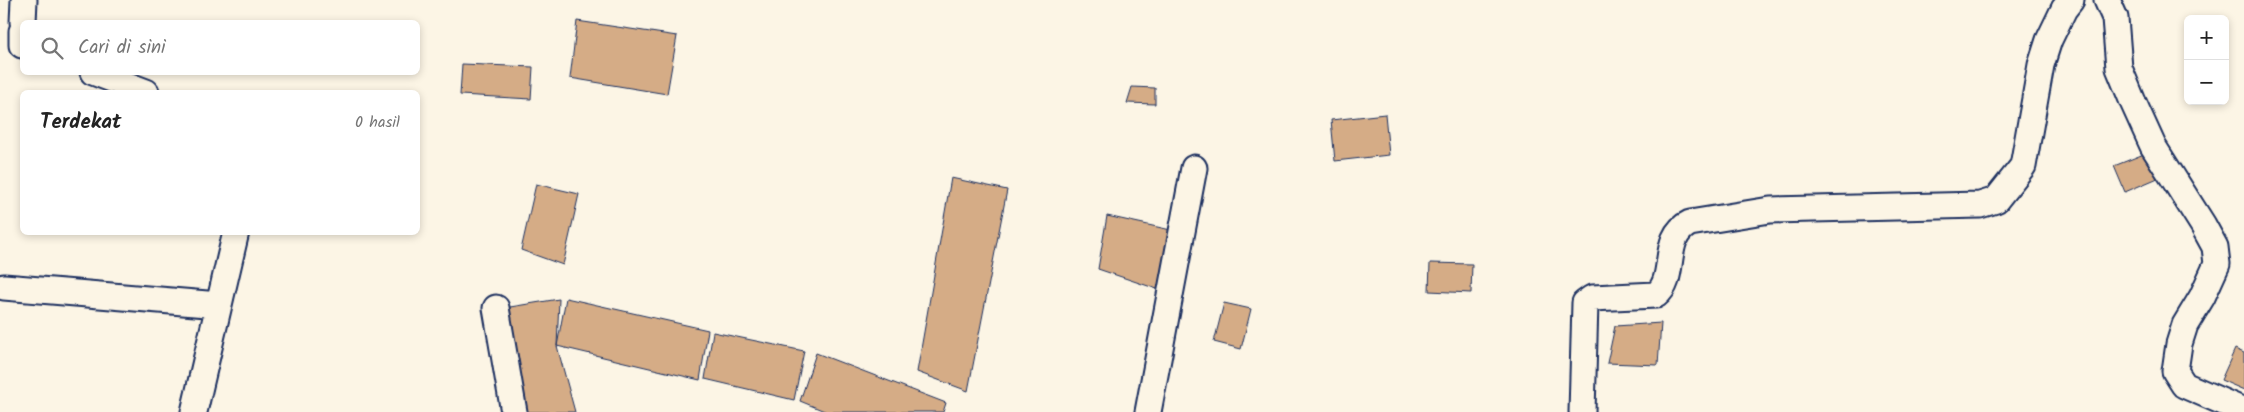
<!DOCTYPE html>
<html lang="id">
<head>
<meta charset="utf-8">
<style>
  :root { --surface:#fff; --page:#f6f6f6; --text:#222; --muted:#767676; --line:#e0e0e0 }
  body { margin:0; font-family:Kalam,sans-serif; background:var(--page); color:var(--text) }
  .controls { position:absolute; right:15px; top:15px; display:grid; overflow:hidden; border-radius:8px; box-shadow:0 2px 8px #0003 }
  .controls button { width:45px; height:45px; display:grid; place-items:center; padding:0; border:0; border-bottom:1px solid var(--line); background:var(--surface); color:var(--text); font:25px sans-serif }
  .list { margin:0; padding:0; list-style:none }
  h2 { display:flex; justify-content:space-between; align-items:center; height:65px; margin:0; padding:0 20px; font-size:21px }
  h2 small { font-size:16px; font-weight:400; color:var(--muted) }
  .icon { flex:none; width:28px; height:28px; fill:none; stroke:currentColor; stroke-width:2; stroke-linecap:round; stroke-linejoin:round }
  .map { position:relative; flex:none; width:2244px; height:412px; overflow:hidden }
  .search { position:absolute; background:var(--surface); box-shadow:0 2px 8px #0003; left:20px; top:20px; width:400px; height:55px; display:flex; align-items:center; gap:12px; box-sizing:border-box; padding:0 18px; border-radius:8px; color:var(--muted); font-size:19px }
  .panel { position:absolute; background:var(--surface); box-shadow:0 2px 8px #0003; left:20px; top:90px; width:400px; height:145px; border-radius:8px }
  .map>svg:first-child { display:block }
  .building { fill:#d5ac86; stroke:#1b2f5e }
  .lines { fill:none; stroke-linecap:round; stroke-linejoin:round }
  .street-casing { stroke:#1b2f5e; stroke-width:29 }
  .street { stroke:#fcf5e5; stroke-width:25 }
</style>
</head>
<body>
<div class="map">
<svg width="2244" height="412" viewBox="0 0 2244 412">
  <rect width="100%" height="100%" fill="#fcf5e5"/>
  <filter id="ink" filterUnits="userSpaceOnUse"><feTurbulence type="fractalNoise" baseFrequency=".02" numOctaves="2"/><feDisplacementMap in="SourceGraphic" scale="10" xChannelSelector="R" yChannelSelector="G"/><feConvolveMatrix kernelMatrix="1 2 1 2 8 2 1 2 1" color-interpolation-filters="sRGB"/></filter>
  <g filter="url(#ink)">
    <path class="building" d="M 577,21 L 677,36 L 667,94 L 570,78 Z
      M 462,64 L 533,67 L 531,99 L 460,95 Z
      M 1132,87 L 1155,88 L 1155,104 L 1127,103 Z
      M 1385,114 L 1389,155 L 1335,161 L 1331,120 Z
      M 2154,150 L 2165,175 L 2125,192 L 2114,166 Z
      M 951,178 L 1007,190 L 968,391 L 917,372 Z
      M 536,184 L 579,194 L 563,265 L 521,250 Z
      M 1107,216 L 1180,232 L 1163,291 L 1098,269 Z
      M 1430,263 L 1472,264 L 1471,293 L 1429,291 Z
      M 566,298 L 708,330 L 700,380 L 557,346 Z
      M 559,299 L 557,346 L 575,412 L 520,412 L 504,308 Z
      M 1224,303 L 1251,309 L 1241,349 L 1214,342 Z
      M 1661,323 L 1658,365 L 1607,363 L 1615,326 Z
      M 713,332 L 804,351 L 794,400 L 705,379 Z
      M 2235,349 L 2244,353 L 2244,390 L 2221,380 Z
      M 816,353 L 946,403 L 943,412 L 827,412 L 800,401 Z"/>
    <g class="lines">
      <g class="street-casing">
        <path id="street" d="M 2107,0 L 2115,18 L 2119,68 L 2133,102 L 2153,146 L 2203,225 L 2215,247 L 2217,264 L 2202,297 L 2185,325 L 2179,344 L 2175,371 L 2184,385 L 2244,411
          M 23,22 L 24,0
          M 22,31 L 22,45
          M 93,72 L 146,92
          M 4,287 L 219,305
          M 496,308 L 514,412
          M 194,412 L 236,232
          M 1148,412 L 1194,168
          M 1582,412 L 1585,303 L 1592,298 L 1656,295 C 1678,278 1660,237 1690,223 L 1770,210 L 1980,205 L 1996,200 L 2023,166 L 2041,65 L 2049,40 L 2064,9 L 2071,0"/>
      </g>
      <use href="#street" class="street"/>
    </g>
  </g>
</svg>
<div class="controls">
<button>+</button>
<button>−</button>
</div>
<div class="search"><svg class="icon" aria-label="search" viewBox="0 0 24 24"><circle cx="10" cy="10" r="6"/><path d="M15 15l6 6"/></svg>Cari di sini</div>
<section class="panel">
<h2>Terdekat<small>0 hasil</small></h2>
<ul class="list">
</ul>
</section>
</div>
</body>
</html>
